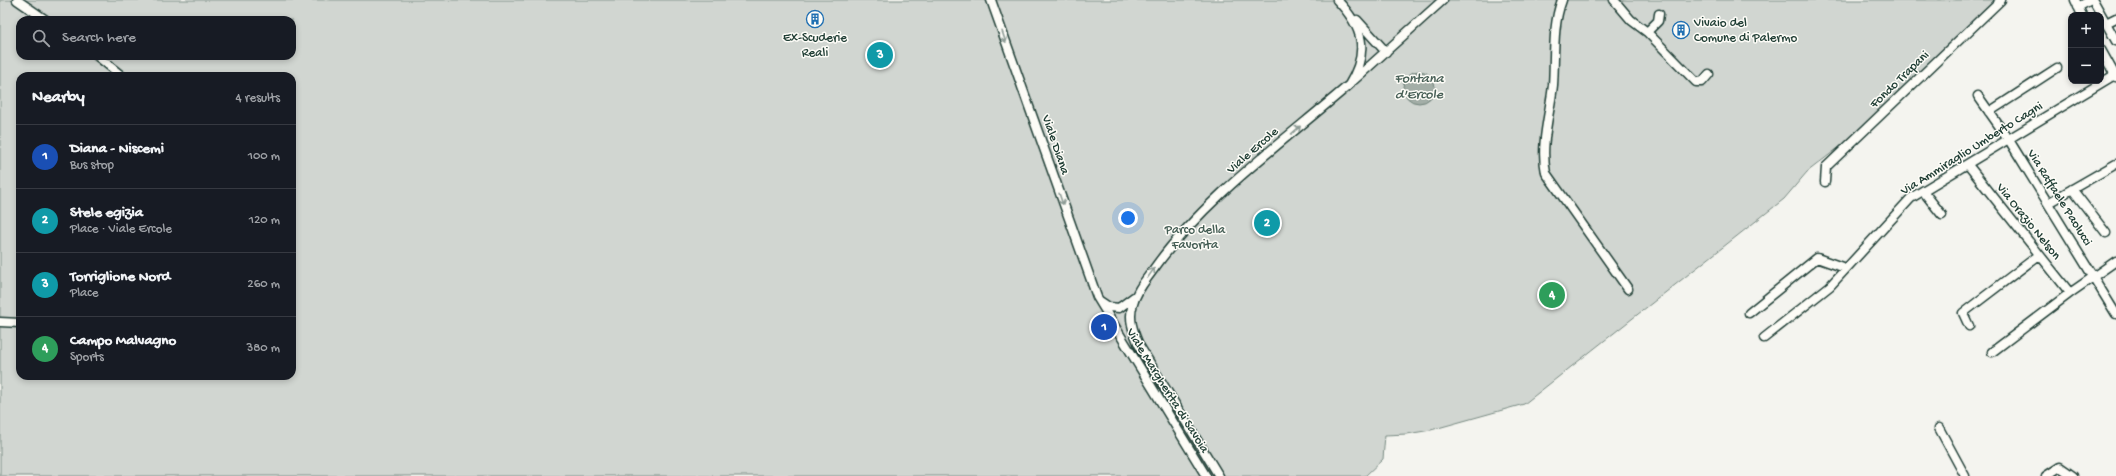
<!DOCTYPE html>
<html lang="en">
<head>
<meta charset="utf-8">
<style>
  :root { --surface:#171b24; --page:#20242c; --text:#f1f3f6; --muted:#9ea1a6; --line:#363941; --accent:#1f6fb2 }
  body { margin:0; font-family:"Gochi Hand",sans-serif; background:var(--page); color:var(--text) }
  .controls { position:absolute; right:12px; top:12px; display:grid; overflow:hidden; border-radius:8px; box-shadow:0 2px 6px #0003 }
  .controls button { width:36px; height:36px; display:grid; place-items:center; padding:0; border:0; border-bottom:1px solid var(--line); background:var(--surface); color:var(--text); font:20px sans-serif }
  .you { position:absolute; left:1128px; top:218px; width:14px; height:14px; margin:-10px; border:3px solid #fff; border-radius:50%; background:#1a73e8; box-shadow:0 0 0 6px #1a73e833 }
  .badge { display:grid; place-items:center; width:26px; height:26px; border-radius:50%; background:var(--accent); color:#fff; font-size:13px; font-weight:700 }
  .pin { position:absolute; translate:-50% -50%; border:2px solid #fff; box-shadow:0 1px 4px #0006 }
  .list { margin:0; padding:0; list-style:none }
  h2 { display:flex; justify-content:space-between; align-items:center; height:52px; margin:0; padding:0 16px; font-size:17px }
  h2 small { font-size:13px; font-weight:400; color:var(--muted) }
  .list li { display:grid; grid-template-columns:26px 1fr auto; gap:12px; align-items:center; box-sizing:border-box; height:64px; padding:0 16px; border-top:1px solid var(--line) }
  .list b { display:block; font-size:15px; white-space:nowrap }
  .list p { margin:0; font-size:13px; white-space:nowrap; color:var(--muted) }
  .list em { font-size:13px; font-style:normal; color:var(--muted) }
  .icon { flex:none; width:22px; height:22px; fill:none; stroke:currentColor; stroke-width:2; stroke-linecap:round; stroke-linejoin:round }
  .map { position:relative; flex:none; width:2116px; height:476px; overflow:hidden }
  .search { position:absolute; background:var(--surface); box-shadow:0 2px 6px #0003; left:16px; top:16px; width:280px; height:44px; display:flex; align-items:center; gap:10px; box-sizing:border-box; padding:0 14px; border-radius:12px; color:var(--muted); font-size:15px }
  .panel { position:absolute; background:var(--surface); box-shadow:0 2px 6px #0003; left:16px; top:72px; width:280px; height:308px; border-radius:12px }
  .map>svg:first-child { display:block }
  .green { fill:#d1d6d1; stroke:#788a82; fill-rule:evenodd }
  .water { fill:#a3aea7; stroke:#6e8179 }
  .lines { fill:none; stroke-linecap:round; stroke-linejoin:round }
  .minor-casing { stroke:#1f3d34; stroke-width:11 }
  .minor { stroke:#fdfcf7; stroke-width:8 }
  .oneway { stroke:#8e9c96 }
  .labels { text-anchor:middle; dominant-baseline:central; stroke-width:3; stroke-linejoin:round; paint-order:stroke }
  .poi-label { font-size:13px; fill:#1f3d34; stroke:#fdfcf7; text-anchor:start }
  .street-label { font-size:13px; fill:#1f3d34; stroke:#fdfcf7 }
  .park-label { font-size:13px; fill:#435c53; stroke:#fdfcf7 }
  .water-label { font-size:14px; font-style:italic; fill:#475f56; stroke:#fdfcf7 }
</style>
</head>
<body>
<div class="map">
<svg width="2116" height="476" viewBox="0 0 2116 476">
  <rect width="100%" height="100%" fill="#f4f4ef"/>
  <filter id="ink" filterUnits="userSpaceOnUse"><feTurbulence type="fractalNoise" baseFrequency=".025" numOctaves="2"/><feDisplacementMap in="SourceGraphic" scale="8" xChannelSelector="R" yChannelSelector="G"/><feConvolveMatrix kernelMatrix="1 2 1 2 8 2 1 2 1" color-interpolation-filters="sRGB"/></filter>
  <g filter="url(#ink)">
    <path class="green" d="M 0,0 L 1994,0 L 1851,138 L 1807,172 L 1784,199 L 1524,404 L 1431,430 L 1407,434 L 1385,435 L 1383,459 L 1365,476 L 0,476 ZM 20,20 L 292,20 L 292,56 L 20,56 ZM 20,76 L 292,76 L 292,376 L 20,376 Z"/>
    <path class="water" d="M1403 87a16 16 0 1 1 32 0a16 16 0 1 1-32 0Z"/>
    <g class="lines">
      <g class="minor-casing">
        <path id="minor" d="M 17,0 L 46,20
          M 991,0 L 1097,297 L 1206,476
          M 1562,0 C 1552,26 1555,57 1553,85 C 1550,114 1540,144 1546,173 L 1628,289
          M 1614,0 L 1631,20 L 1647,32 L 1658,21 L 1659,14
          M 2075,0 L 2082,15
          M 2093,0 L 2116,41
          M 2078,7 L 2091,0
          M 1357,20 L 1386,52
          M 2106,23 L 2116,18
          M 1647,32 L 1696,82 L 1702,82 L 1709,74
          M 2101,50 L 2116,77
          M 97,56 L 122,76
          M 1354,80 L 1443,0
          M 1978,96 L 2009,140 L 2116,314
          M 1989,112 L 2057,68
          M 1968,165 L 2070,293
          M 1825,182 L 1826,167 L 2001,0
          M 2072,189 L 2106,233
          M 1923,191 L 1942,215
          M 2048,203 L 2116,164
          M 1100,301 L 1109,307 L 1119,308 L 1134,297
          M 1749,313 L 1817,258 L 1845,268
          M 0,322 L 20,323
          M 1969,326 L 1963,313 L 2039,255
          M 1764,338 L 1830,286 L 1911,198 L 2116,74
          M 1992,352 L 2070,293 L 2116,261
          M 1939,428 L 1965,476
          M 1219,476 L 1139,345 C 1133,331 1128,318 1133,304 C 1136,291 1146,280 1153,270 C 1203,199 1283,142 1349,85 C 1370,51 1363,27 1337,0
          M 2046,476 L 2060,467 L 2073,476"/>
      </g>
      <use href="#minor" class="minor"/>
    </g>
    <defs><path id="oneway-shaft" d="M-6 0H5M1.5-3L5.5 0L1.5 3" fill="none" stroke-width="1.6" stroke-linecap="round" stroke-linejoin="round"/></defs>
    <g class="oneway">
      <use href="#oneway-shaft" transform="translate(1004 37) rotate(71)"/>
      <use href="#oneway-shaft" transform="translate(1296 130) rotate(-41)"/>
      <use href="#oneway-shaft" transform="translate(1061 199) rotate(71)"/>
      <use href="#oneway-shaft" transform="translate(1151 273) rotate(-55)"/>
    </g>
  </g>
  <defs>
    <g id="building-ring" transform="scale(0.9)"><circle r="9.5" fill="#fdfcf7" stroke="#1f6fb2" stroke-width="1.5"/><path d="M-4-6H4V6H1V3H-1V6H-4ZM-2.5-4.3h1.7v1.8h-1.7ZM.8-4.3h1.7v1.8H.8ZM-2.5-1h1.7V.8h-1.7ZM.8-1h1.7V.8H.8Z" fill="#1f6fb2"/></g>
  </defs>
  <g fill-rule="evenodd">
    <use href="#building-ring" x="815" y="19"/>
    <use href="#building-ring" x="1681" y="30"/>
  </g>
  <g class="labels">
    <g class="poi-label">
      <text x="1694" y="23">Vivaio del<tspan x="1694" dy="15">Comune di Palermo</tspan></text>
      <text x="815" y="38" text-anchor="middle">Ex-Scuderie<tspan x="815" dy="15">Reali</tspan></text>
    </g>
    <g class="street-label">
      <text transform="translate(1900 80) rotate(-44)">Fondo Trapani</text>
      <text transform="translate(1055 145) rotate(71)">Viale Diana</text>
      <text transform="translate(1972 149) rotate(-32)">Via Ammiraglio Umberto Cagni</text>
      <text transform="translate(1253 151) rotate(-41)">Viale Ercole</text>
      <text transform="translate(2059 198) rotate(58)">Via Raffaele Paolucci</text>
      <text transform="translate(2028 222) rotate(51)">Via Orazio Nelson</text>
      <text transform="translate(1167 391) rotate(58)">Viale Margherita di Savoia</text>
    </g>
    <g class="park-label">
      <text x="1195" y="230">Parco della<tspan x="1195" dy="15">Favorita</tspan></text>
    </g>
    <g class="water-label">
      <text x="1419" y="79">Fontana<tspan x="1419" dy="16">d'Ercole</tspan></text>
    </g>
  </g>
</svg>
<div class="controls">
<button>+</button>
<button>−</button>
</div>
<div class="you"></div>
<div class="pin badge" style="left:1104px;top:327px;background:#1a4fb4">1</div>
<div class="pin badge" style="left:1267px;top:223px;background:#0f9aa8">2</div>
<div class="pin badge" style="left:880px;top:55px;background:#0f9aa8">3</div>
<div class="pin badge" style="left:1552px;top:295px;background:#2e9e5b">4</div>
<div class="search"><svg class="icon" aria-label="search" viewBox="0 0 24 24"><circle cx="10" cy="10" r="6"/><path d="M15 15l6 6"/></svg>Search here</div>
<section class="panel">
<h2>Nearby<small>4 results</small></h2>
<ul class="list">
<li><span class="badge" style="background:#1a4fb4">1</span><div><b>Diana - Niscemi</b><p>Bus stop</p></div><em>100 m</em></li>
<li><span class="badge" style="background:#0f9aa8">2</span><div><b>Stele egizia</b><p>Place · Viale Ercole</p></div><em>120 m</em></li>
<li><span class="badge" style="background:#0f9aa8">3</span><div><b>Torriglione Nord</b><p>Place</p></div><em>260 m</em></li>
<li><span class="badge" style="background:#2e9e5b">4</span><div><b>Campo Malvagno</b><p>Sports</p></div><em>380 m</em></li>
</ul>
</section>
</div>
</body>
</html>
